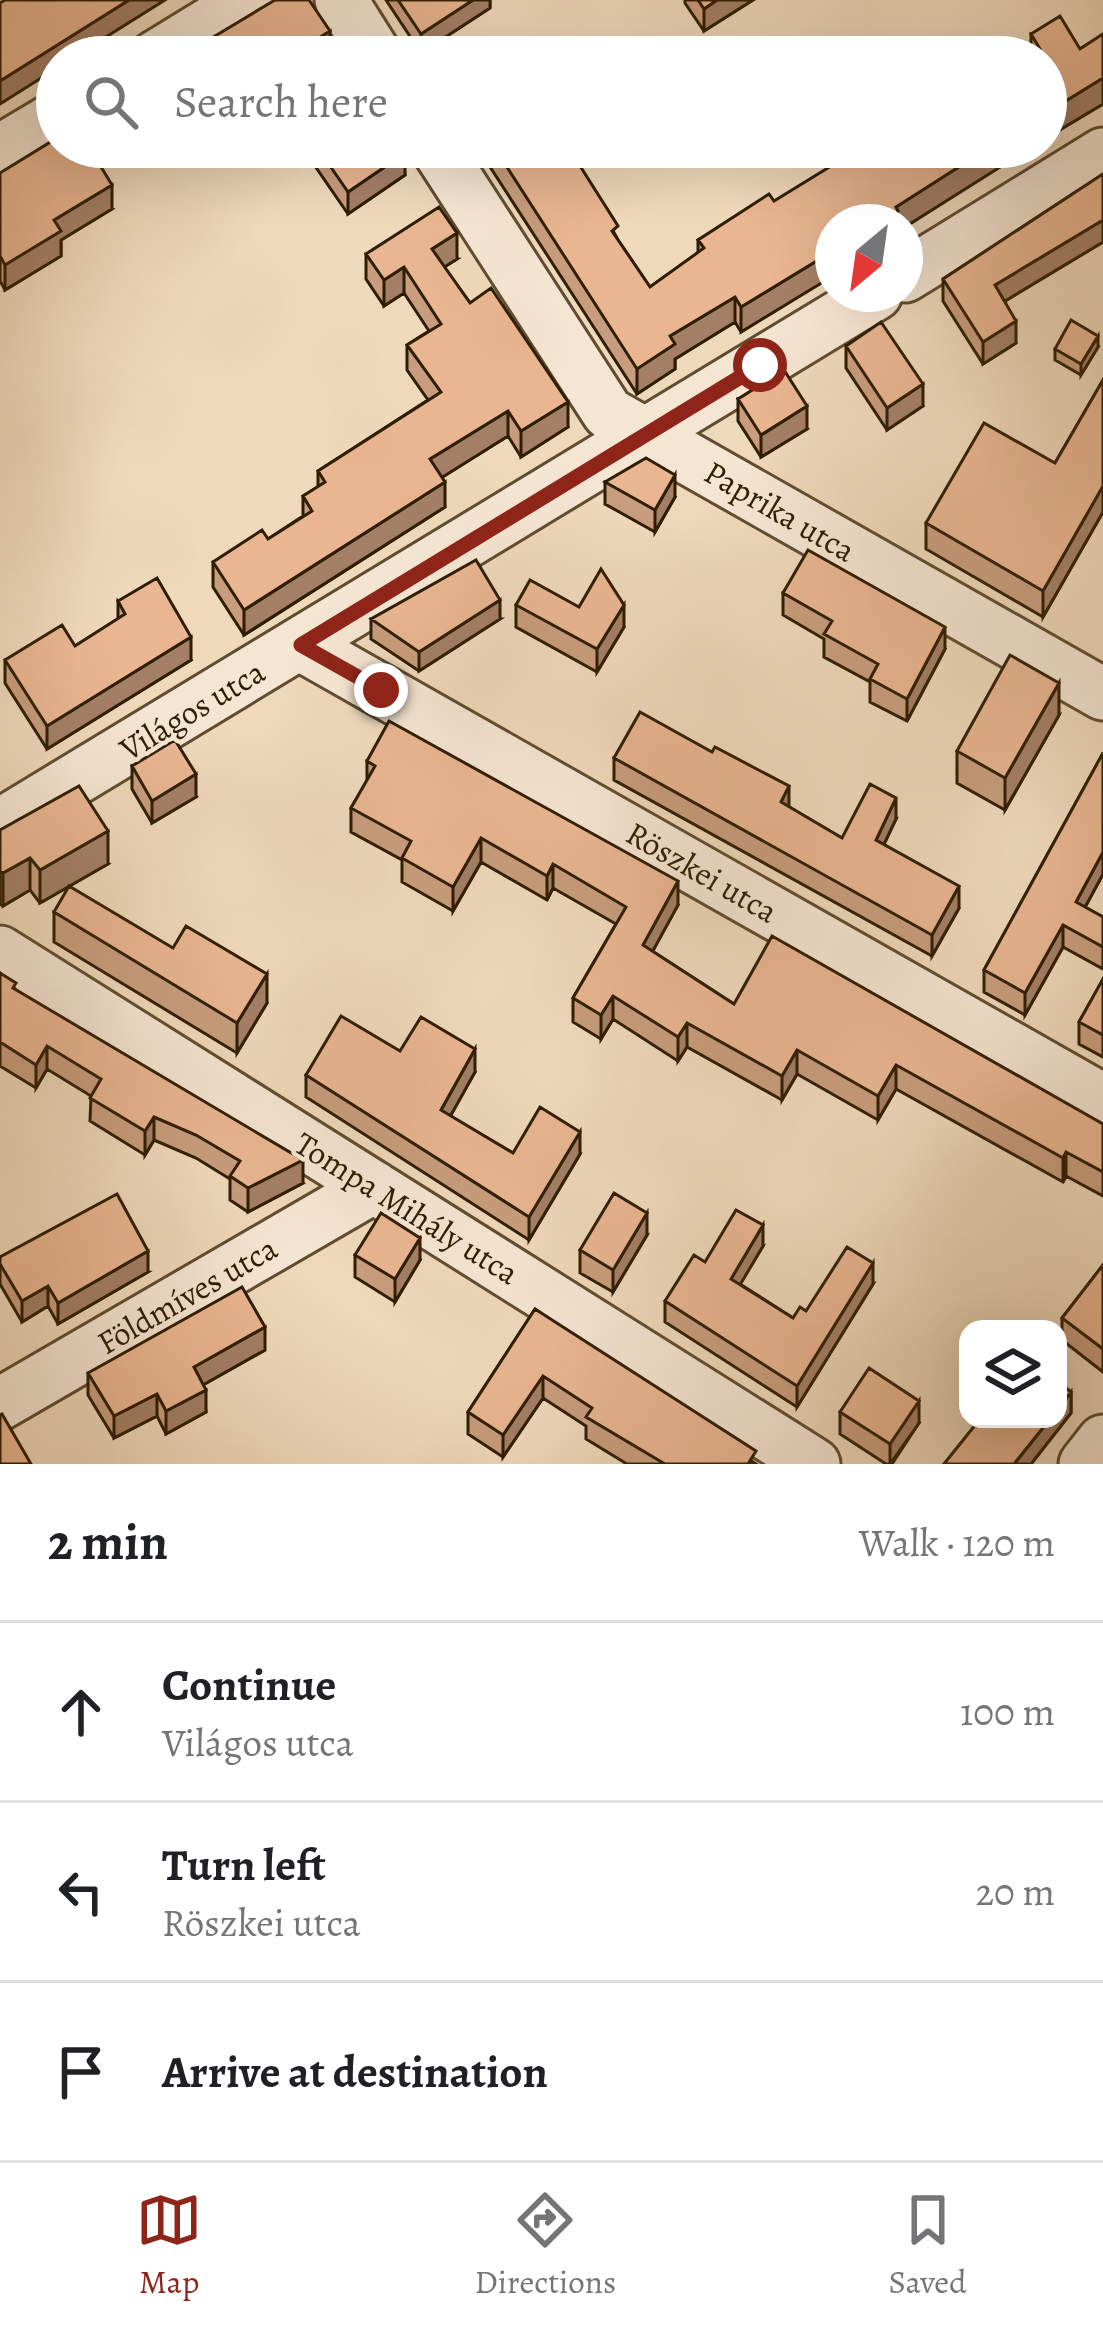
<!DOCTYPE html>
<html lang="en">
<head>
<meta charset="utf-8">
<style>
  :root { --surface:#fff; --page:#f6f6f6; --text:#202124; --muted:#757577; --line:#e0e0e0; --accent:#8f2418 }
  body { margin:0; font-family:Alegreya,serif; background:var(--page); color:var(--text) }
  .controls { position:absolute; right:36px; bottom:36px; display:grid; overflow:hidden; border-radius:24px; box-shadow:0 12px 48px #0002 }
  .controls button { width:108px; height:108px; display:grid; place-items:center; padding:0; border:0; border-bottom:3px solid var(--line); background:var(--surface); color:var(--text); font:60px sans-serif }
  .compass { position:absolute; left:815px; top:204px; width:108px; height:108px; border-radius:50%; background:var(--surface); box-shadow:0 12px 48px #0002; rotate:209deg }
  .stop { position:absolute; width:36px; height:36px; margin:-27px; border:9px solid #8f2418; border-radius:50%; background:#fff }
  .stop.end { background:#8f2418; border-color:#fff; box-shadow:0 3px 12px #0008 }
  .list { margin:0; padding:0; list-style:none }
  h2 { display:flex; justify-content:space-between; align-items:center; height:156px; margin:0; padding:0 48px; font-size:51px }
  h2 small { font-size:39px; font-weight:400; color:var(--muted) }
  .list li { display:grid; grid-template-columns:78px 1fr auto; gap:36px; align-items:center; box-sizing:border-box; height:180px; padding:0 48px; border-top:3px solid var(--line) }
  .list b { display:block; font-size:45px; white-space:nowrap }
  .list p { margin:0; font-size:39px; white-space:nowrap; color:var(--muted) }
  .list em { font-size:39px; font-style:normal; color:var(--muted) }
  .icon { flex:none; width:66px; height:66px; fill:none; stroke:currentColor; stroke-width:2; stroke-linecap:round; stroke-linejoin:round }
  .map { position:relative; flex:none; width:1103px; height:1464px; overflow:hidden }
  .search { position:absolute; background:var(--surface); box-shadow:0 12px 48px #0002; left:36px; right:36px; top:36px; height:132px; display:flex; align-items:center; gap:30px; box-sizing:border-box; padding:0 42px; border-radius:66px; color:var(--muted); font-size:45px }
  .sheet { height:696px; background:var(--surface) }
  nav { display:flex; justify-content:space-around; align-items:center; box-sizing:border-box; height:168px; border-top:3px solid var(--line); background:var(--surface); font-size:33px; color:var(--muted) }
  nav a { display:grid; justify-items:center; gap:6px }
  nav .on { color:var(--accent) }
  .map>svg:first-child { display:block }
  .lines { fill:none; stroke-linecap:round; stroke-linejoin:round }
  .minor-casing { stroke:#5f4c30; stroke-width:57 }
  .minor { stroke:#f5e6d3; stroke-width:51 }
  .wall { fill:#c89d7d; stroke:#2f1d02; stroke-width:3 }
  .shaded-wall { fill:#a37f66; stroke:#2f1d02; stroke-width:3 }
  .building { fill:#e9b691; stroke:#2f1d02; stroke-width:3 }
  .route { stroke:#8f2418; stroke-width:15 }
  .labels { text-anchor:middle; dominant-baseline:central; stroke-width:9; stroke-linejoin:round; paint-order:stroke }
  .street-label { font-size:33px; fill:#2f1d02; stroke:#f5e6d3 }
</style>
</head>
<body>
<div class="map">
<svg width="1103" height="1464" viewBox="0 0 1103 1464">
  <rect width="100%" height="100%" fill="#efd9bb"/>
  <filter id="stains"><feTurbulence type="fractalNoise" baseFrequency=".00167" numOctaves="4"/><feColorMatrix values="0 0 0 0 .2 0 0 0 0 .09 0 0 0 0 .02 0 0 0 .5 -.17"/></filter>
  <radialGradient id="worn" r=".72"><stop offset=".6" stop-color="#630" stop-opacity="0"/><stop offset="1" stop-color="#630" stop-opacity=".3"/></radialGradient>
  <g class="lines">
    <g class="minor-casing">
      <path id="minor" d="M 341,0 L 377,57
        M 155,57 L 248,0
        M 436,147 L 608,413 L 1103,694
        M 0,151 L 57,117
        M 905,276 L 1103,154
        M 301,645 L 1103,1100
        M 0,825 L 876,294
        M 0,952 L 814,1464
        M 0,1404 L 374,1187
        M 1085,1464 L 1103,1441"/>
    </g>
    <use href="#minor" class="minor"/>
  </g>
  <path class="wall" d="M 386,0 L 490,0 L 490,8 L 421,53 Z
    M 685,0 L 753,0 L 704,31 L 685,3 Z
    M 1031,34 L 1080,49 L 1103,34 L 1103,104 L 1046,138 L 1046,57 L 1031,55 Z
    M 315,147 L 401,147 L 405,175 L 348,214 L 315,166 Z
    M 483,147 L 573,147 L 573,156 L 618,240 L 650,287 L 698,253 L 698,240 L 774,201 L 964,188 L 905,227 L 905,222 L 741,332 L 735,322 L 675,359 L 675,369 L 637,394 L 483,156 Z
    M 0,173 L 112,209 L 61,240 L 61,256 L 5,290 L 0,281 Z
    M 1103,174 L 1103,242 L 1005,301 L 1016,343 L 983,364 L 943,301 L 943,279 Z
    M 366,254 L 457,259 L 444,267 L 470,303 L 568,427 L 521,457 L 508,436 L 442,477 L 445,507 L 244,635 L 213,587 L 213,562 L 268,539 L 303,516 L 303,496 L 318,487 L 318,471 L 428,400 L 407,370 L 407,345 L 429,331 L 404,293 L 384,306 L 366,279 Z
    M 846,346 L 923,406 L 887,430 L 846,368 Z
    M 1098,347 L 1081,375 L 1055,360 L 1055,349 Z
    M 1103,380 L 1103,512 L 1043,617 L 926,549 L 926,523 L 1055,463 Z
    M 738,399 L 807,429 L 761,457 L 738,421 Z
    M 605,482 L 675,497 L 655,532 L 605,504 Z
    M 783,593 L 945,649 L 907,721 L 870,702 L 870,682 L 824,657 L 824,639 L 783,615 Z
    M 118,601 L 191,660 L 47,749 L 5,683 L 5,660 L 75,646 L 118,619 Z
    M 516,605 L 579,607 L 624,627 L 597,672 L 516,627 Z
    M 371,619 L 500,619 L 419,671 L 371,639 Z
    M 1059,715 L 1005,810 L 957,783 L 957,751 Z
    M 1103,753 L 1103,874 L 1085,907 L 1103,917 L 1103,969 L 1063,947 L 1025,1015 L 984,992 L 984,970 Z
    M 614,758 L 789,807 L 842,838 L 896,819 L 884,844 L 959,908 L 932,956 L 614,780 Z
    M 367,761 L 678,905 L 652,951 L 734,1004 L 1103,1124 L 1103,1196 L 1066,1176 L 1063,1182 L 896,1089 L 878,1120 L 797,1074 L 782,1100 L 687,1047 L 678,1061 L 613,1019 L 601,1039 L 573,1022 L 573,998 L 616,924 L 553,888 L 547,900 L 481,862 L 453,911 L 402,882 L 402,860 L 351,832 L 351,808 L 367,781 Z
    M 132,766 L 196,797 L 152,823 L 132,789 Z
    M 0,830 L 108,864 L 40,903 L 30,890 L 3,906 L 0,904 Z
    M 54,912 L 267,1003 L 237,1053 L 54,942 Z
    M 0,973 L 16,990 L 303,1183 L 248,1212 L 230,1200 L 230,1179 L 196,1158 L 154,1140 L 145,1155 L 90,1121 L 91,1096 L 47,1069 L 36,1088 L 0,1066 Z
    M 1103,979 L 1103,1057 L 1079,1044 L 1079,1022 Z
    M 400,1051 L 475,1072 L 450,1116 L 513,1153 L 580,1154 L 529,1240 L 306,1097 L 306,1075 Z
    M 647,1235 L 613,1292 L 580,1273 L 580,1250 Z
    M 763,1246 L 740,1284 L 793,1318 L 806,1311 L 873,1284 L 797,1407 L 665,1322 L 665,1301 L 705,1262 Z
    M 355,1255 L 420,1260 L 395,1302 L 355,1277 Z
    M 0,1257 L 148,1272 L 58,1324 L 48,1306 L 22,1322 L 0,1284 Z
    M 1103,1265 L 1103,1372 L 1062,1340 L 1062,1318 Z
    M 535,1309 L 756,1464 L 627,1464 L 586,1439 L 586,1426 L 543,1398 L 503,1457 L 468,1434 L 468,1412 Z
    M 265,1350 L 203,1385 L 206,1412 L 166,1434 L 157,1416 L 114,1438 L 88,1395 L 88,1373 Z
    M 1058,1382 L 1071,1392 L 1071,1413 L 1031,1464 L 944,1464 L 975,1426 L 966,1419 L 966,1398 L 968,1396 L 968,1419 L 1058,1419 Z
    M 840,1412 L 919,1423 L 892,1464 L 886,1464 L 840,1434 Z"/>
  <path class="shaded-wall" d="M 129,0 L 165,0 L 74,57 L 57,57 L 57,68 L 0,104 L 0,81 Z
    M 473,0 L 490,0 L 490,8 L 421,53 L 421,34 Z
    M 717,0 L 753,0 L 704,31 L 704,9 Z
    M 330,31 L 330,57 L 288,57 Z
    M 1103,78 L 1103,104 L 1046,138 L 1046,113 Z
    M 990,147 L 1032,147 L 905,227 L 905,222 L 880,222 L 896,207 Z
    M 405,153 L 405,175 L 348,214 L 348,192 Z
    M 112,185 L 112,209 L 61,240 L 61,256 L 5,290 L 5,265 L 54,220 Z
    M 1103,220 L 1103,242 L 995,307 L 995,285 Z
    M 457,233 L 457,259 L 432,275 L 432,249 Z
    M 833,251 L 833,276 L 741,332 L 741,307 Z
    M 404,267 L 404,293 L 384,306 L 384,280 Z
    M 735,297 L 735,322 L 675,359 L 675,369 L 637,394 L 637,369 L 670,336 Z
    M 1016,321 L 1016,343 L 983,364 L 983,342 Z
    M 1098,336 L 1098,347 L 1081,375 L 1081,364 Z
    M 923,384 L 923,406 L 887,430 L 887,408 Z
    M 568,402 L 568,427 L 521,457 L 521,431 Z
    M 807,406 L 807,429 L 761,457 L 761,435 Z
    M 508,411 L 508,436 L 430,485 L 430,459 Z
    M 675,475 L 675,497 L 655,532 L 655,510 Z
    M 445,482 L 445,507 L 244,635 L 244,610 Z
    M 1103,486 L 1103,512 L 1043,617 L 1043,591 Z
    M 500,600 L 500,619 L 419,671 L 419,652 Z
    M 624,605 L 624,627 L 597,672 L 597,649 Z
    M 945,627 L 945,649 L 907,721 L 907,699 Z
    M 191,637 L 191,660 L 47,749 L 47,726 Z
    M 1059,683 L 1059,715 L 1005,810 L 1005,778 Z
    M 196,774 L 196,797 L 152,823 L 152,801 Z
    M 789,786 L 789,808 L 781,802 Z
    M 896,798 L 896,819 L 876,861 L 876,840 Z
    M 108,831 L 108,864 L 40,903 L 40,870 Z
    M 481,838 L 481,862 L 453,911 L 453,887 Z
    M 1103,852 L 1103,874 L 1076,924 L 1076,902 Z
    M 30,858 L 30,890 L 3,906 L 3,873 Z
    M 553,864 L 553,888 L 547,900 L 547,876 Z
    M 678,881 L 678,905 L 643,969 L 643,945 Z
    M 959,886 L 959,908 L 932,956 L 932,935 Z
    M 1063,925 L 1063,947 L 1025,1015 L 1025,993 Z
    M 267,974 L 267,1003 L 237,1053 L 237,1023 Z
    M 613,996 L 613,1019 L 601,1039 L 601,1015 Z
    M 687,1023 L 687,1047 L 678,1061 L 678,1037 Z
    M 47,1046 L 47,1069 L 36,1088 L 36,1065 Z
    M 475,1049 L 475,1072 L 441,1133 L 441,1110 Z
    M 797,1050 L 797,1074 L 782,1100 L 782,1076 Z
    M 896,1065 L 896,1089 L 878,1120 L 878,1096 Z
    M 154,1117 L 154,1140 L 145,1155 L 145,1131 Z
    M 580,1132 L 580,1154 L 529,1240 L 529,1217 Z
    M 1066,1152 L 1066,1176 L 1063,1182 L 1063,1158 Z
    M 303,1160 L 303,1183 L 248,1212 L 248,1188 Z
    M 647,1213 L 647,1235 L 613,1292 L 613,1270 Z
    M 763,1225 L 763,1246 L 731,1300 L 731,1279 Z
    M 420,1238 L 420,1260 L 395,1302 L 395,1279 Z
    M 148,1251 L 148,1272 L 58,1324 L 58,1303 Z
    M 873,1263 L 873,1284 L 797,1407 L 797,1386 Z
    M 48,1286 L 48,1306 L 22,1322 L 22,1301 Z
    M 265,1327 L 265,1350 L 194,1390 L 194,1367 Z
    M 543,1376 L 543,1398 L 503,1457 L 503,1435 Z
    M 206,1390 L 206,1412 L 166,1434 L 166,1411 Z
    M 1071,1392 L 1071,1413 L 1031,1464 L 1014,1464 L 1050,1419 L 1058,1419 L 1058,1409 Z
    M 157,1394 L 157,1416 L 114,1438 L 114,1416 Z
    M 919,1401 L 919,1423 L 890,1464 L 890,1444 Z"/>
  <path class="building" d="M 5,0 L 129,0 L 0,81 L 0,3 Z
    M 275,0 L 309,0 L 330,31 L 288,57 L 180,57 Z
    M 398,0 L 473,0 L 421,34 Z
    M 698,0 L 717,0 L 704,9 Z
    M 1060,16 L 1080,49 L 1103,34 L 1103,78 L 1046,113 L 1046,57 L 1027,57 L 1040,49 L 1031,34 Z
    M 941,45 L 948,57 L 924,57 Z
    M 57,138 L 57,147 L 89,147 L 112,185 L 54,220 L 61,231 L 5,265 L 0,256 L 0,173 Z
    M 317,147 L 401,147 L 405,153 L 348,192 Z
    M 494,147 L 568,147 L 618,226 L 612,231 L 650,287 L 704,248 L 698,240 L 769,194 L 774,201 L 862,147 L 990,147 L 896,207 L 898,211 L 880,222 L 833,222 L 833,251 L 741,307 L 735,297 L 670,336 L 675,344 L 637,369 Z
    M 1103,174 L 1103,220 L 995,285 L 1016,321 L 983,342 L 943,279 Z
    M 439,207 L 457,233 L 432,249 L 470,303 L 491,288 L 568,402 L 521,431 L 508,411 L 430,459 L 445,482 L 244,610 L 213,562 L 262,530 L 268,539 L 312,511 L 303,496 L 325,482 L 318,471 L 441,392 L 407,345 L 441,324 L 404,267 L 384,280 L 366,254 Z
    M 1071,320 L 1098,336 L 1081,364 L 1055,349 Z
    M 881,322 L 923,384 L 887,408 L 846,346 Z
    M 784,370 L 807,406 L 761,435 L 738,399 Z
    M 1103,380 L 1103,486 L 1043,591 L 926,523 L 984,423 L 1055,463 Z
    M 646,458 L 675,475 L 655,510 L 605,482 Z
    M 808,550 L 945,627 L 907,699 L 870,679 L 878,664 L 824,634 L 832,621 L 783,593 Z
    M 476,560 L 500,600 L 419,652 L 371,619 Z
    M 601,569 L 624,605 L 597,649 L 516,605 L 530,580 L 579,607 Z
    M 157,578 L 191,637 L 47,726 L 5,660 L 62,625 L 75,646 L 125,614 L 118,601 Z
    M 1010,655 L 1059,683 L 1005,778 L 957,751 Z
    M 640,712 L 712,752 L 715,747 L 789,786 L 781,802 L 842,838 L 870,784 L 896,798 L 876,840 L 959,886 L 932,935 L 614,758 Z
    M 389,721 L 678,881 L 643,945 L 734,1004 L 772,936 L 1103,1124 L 1103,1172 L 1066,1152 L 1063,1158 L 896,1065 L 878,1096 L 797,1050 L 782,1076 L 687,1023 L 678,1037 L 613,996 L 601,1015 L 573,998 L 626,907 L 553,864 L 547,876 L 481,838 L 453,887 L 402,858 L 411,841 L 351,808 L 375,766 L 367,761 Z
    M 175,740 L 196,774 L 152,801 L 132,766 Z
    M 1103,753 L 1103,852 L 1076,902 L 1103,917 L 1103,947 L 1063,925 L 1025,993 L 984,970 Z
    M 79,786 L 108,831 L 40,870 L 30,858 L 3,873 L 0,871 L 0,830 Z
    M 69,886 L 173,948 L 186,926 L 267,974 L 237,1023 L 54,912 Z
    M 0,973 L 16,983 L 13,988 L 303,1160 L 248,1188 L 230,1176 L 240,1161 L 196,1135 L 154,1117 L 145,1131 L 90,1098 L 101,1079 L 47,1046 L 36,1065 L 0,1042 Z
    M 1103,979 L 1103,1035 L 1079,1022 Z
    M 341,1016 L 400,1051 L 421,1017 L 475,1049 L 441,1110 L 513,1153 L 540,1107 L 580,1132 L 529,1217 L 306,1075 Z
    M 614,1193 L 647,1213 L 613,1270 L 580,1250 Z
    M 117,1194 L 148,1251 L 58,1303 L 48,1286 L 22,1301 L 0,1264 L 0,1257 Z
    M 736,1210 L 763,1225 L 731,1279 L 793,1318 L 800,1307 L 806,1311 L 847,1247 L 873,1263 L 797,1386 L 665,1301 L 694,1255 L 705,1262 Z
    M 381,1213 L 420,1238 L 395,1279 L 355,1255 Z
    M 1103,1265 L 1103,1349 L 1062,1318 Z
    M 242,1287 L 265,1327 L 194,1367 L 206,1390 L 166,1411 L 157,1394 L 114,1416 L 88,1373 Z
    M 535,1309 L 756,1451 L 748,1464 L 665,1464 L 586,1417 L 592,1408 L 543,1376 L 503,1435 L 468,1412 Z
    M 869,1368 L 919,1401 L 890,1444 L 840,1412 Z
    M 1058,1382 L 1071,1392 L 1058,1409 Z
    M 2,1414 L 31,1464 L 0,1464 L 0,1415 Z
    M 980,1419 L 1050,1419 L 1014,1464 L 944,1464 Z"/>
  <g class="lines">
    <path class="route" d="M 381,690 L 301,645 L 760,365"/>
  </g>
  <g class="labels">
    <g class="street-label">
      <text transform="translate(780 511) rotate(30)">Paprika utca</text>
      <text transform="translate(192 710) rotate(-31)">Világos utca</text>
      <text transform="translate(702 872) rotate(30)">Röszkei utca</text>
      <text transform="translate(407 1208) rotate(32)">Tompa Mihály utca</text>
      <text transform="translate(187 1295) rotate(-30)">Földmíves utca</text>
    </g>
  </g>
  <rect width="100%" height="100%" filter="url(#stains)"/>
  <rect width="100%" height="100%" fill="url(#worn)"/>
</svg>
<div class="controls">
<button><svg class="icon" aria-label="layers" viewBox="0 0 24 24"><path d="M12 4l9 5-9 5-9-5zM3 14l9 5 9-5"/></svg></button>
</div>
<svg class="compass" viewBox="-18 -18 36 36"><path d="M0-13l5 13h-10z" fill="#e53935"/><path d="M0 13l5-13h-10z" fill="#757577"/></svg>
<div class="stop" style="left:760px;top:365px"></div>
<div class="stop end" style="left:381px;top:690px"></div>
<div class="search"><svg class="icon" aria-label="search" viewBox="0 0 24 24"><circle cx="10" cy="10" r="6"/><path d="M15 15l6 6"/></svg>Search here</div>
</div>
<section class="sheet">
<h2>2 min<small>Walk · 120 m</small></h2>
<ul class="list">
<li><svg class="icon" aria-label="ahead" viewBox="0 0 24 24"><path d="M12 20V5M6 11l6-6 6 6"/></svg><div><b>Continue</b><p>Világos utca</p></div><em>100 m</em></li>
<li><svg class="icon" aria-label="left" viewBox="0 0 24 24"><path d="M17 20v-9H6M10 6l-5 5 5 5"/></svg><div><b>Turn left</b><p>Röszkei utca</p></div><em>20 m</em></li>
<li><svg class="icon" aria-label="arrive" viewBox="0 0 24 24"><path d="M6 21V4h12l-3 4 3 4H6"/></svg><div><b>Arrive at destination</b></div></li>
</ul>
</section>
<nav>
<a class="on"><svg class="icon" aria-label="map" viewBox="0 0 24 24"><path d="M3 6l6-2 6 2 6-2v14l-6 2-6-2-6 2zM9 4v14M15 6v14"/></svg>Map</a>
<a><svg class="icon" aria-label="directions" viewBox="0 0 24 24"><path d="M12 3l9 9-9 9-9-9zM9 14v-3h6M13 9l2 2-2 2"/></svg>Directions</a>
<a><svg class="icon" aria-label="saved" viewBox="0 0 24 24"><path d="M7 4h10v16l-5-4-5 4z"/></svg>Saved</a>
</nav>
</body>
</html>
